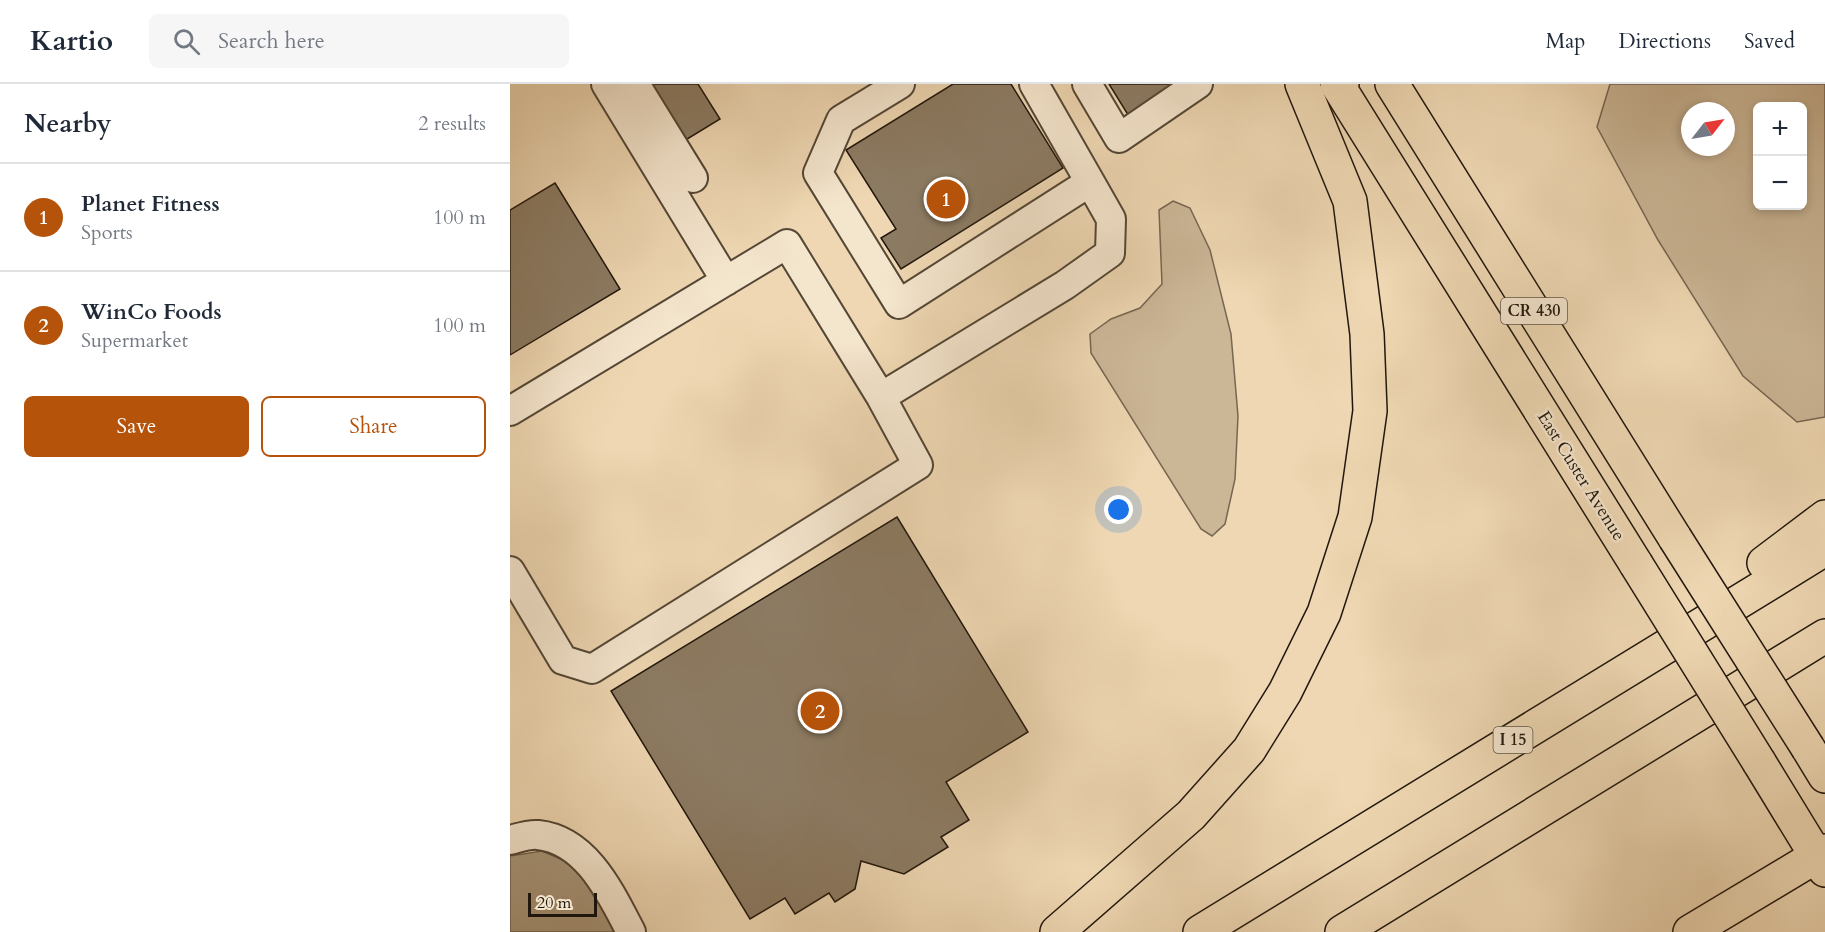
<!DOCTYPE html>
<html lang="en">
<head>
<meta charset="utf-8">
<style>
  :root { --surface:#fff; --page:#f6f6f7; --text:#1f2937; --muted:#747a83; --line:#e0e1e3; --accent:#b45309 }
  body { margin:0; font-family:Cardo,serif; background:var(--page); color:var(--text) }
  .controls { position:absolute; right:18px; top:18px; display:grid; overflow:hidden; border-radius:9px; box-shadow:0 3px 9px #0003 }
  .controls button { width:54px; height:54px; display:grid; place-items:center; padding:0; border:0; border-bottom:2px solid var(--line); background:var(--surface); color:var(--text); font:30px sans-serif }
  .compass { position:absolute; left:1171px; top:18px; width:54px; height:54px; border-radius:50%; background:var(--surface); box-shadow:0 3px 9px #0003; rotate:59deg }
  .scale { position:absolute; left:18px; bottom:15px; width:69px; box-sizing:border-box; padding-left:6px; border:3px solid #21170d; border-top:0; font-size:16px; line-height:21px; white-space:nowrap; color:#21170d; -webkit-text-stroke:4px #f4e5cd; paint-order:stroke }
  .you { position:absolute; left:609px; top:426px; width:21px; height:21px; margin:-15px; border:4px solid #fff; border-radius:50%; background:#1a73e8; box-shadow:0 0 0 9px #1a73e833 }
  .badge { display:grid; place-items:center; width:39px; height:39px; border-radius:50%; background:var(--accent); color:#fff; font-size:20px; font-weight:700 }
  .pin { position:absolute; translate:-50% -50%; border:3px solid #fff; box-shadow:0 2px 6px #0006 }
  .list { margin:0; padding:0; list-style:none }
  h2 { display:flex; justify-content:space-between; align-items:center; height:78px; margin:0; padding:0 24px; font-size:26px }
  h2 small { font-size:20px; font-weight:400; color:var(--muted) }
  .list li { display:grid; grid-template-columns:39px 1fr auto; gap:18px; align-items:center; box-sizing:border-box; height:108px; padding:0 24px; border-top:2px solid var(--line) }
  .list b { display:block; font-size:22px; white-space:nowrap }
  .list p { margin:0; font-size:20px; white-space:nowrap; color:var(--muted) }
  .list em { font-size:20px; font-style:normal; color:var(--muted) }
  .actions { display:flex; gap:12px; padding:18px 24px }
  .actions a { flex:1; padding:14px 0; border:2px solid var(--accent); border-radius:9px; text-align:center; font-size:21px; color:var(--accent) }
  .actions .main { background:var(--accent); color:#fff }
  .icon { flex:none; width:33px; height:33px; fill:none; stroke:currentColor; stroke-width:2; stroke-linecap:round; stroke-linejoin:round }
  .map { position:relative; flex:none; width:1315px; height:848px; overflow:hidden }
  header { display:flex; align-items:center; gap:36px; box-sizing:border-box; height:84px; padding:0 30px; background:var(--surface); border-bottom:2px solid var(--line) }
  header strong { font-size:28px }
  nav { display:flex; gap:33px; margin-inline-start:auto; font-size:21px }
  .search { width:420px; height:54px; background:var(--page); display:flex; align-items:center; gap:15px; box-sizing:border-box; padding:0 21px; border-radius:9px; color:var(--muted); font-size:22px }
  main { display:flex }
  aside { flex:1; background:var(--surface) }
  .map>svg:first-child { display:block }
  .green { fill:#cbb696; stroke:#766652; stroke-width:1.5; fill-rule:evenodd }
  .water { fill:#a8967a; stroke:#72634e; stroke-width:1.5 }
  .building { fill:#8c7b63; stroke:#21170d; stroke-width:1.5 }
  .lines { fill:none; stroke-linecap:round; stroke-linejoin:round }
  .minor-casing { stroke:#544736; stroke-width:32 }
  .major-casing { stroke:#21170d; stroke-width:36 }
  .highway-casing { stroke:#21170d; stroke-width:36 }
  .minor { stroke:#f4e5cd; stroke-width:28 }
  .major { stroke:#eed7b2; stroke-width:33 }
  .highway { stroke:#eed7b2; stroke-width:33 }
  .major-bridge-casing { stroke:#21170d; stroke-width:36; stroke-linecap:butt }
  .major-bridge { stroke:#eed7b2; stroke-width:33 }
  .labels { text-anchor:middle; dominant-baseline:central; stroke-width:4.5; stroke-linejoin:round; paint-order:stroke }
  .shield { fill:#f4e5cd; stroke:#605547; stroke-width:1.5 }
  .shield-label { font-size:16px; font-weight:bold; fill:#21170d }
  .street-label { font-size:18px; fill:#21170d; stroke:#f4e5cd }
</style>
</head>
<body>
<header>
<strong>Kartio</strong>
<div class="search"><svg class="icon" aria-label="search" viewBox="0 0 24 24"><circle cx="10" cy="10" r="6"/><path d="M15 15l6 6"/></svg>Search here</div>
<nav><a>Map</a><a>Directions</a><a>Saved</a></nav>
</header>
<main>
<aside>
<h2>Nearby<small>2 results</small></h2>
<ul class="list">
<li><span class="badge">1</span><div><b>Planet Fitness</b><p>Sports</p></div><em>100 m</em></li>
<li><span class="badge">2</span><div><b>WinCo Foods</b><p>Supermarket</p></div><em>100 m</em></li>
</ul>
<div class="actions"><a class="main">Save</a><a>Share</a></div>
</aside>
<div class="map">
<svg width="1315" height="848" viewBox="0 0 1315 848">
  <rect width="100%" height="100%" fill="#eed7b2"/>
  <filter id="stains"><feTurbulence type="fractalNoise" baseFrequency=".00333" numOctaves="4"/><feColorMatrix values="0 0 0 0 .2 0 0 0 0 .09 0 0 0 0 .02 0 0 0 .5 -.17"/></filter>
  <radialGradient id="worn" r=".72"><stop offset=".6" stop-color="#630" stop-opacity="0"/><stop offset="1" stop-color="#630" stop-opacity=".3"/></radialGradient>
  <path class="green" d="M 1100,0 L 1315,0 L 1315,333 L 1287,338 L 1233,292 L 1148,156 L 1087,43 ZM 1248,22 L 1292,22 L 1292,122 L 1248,122 ZM 1180,27 L 1216,27 L 1216,63 L 1180,63 Z
    M 663,117 L 680,124 L 700,166 L 721,250 L 728,332 L 725,395 L 715,440 L 702,452 L 691,445 L 581,269 L 580,250 L 601,235 L 630,224 L 652,200 L 649,126 Z"/>
  <path class="water" d="M 32,767 L 71,784 L 110,848 L 0,848 L 0,772 Z"/>
  <path class="building" d="M 138,0 L 188,0 L 210,35 L 174,57 Z
    M 443,0 L 501,0 L 553,84 L 391,185 L 371,154 L 386,145 L 336,66 Z
    M 599,0 L 675,0 L 620,34 Z
    M 45,99 L 110,205 L 0,271 L 0,126 Z
    M 387,433 L 518,648 L 436,698 L 459,736 L 431,753 L 438,763 L 394,790 L 351,777 L 345,805 L 325,818 L 319,809 L 285,830 L 275,814 L 240,835 L 101,607 Z"/>
  <g class="lines">
    <g class="minor-casing">
      <path id="minor" d="M 96,0 L 216,197
        M 125,0 L 183,94
        M 390,0 L 331,36 L 308,89 L 389,220 L 580,98 L 524,0
        M 577,0 L 609,54 L 688,0
        M 371,313 L 555,201 L 600,169 L 601,135 L 580,98
        M 0,327 L 277,160 L 371,313 L 408,381 L 82,585 L 53,576 L 0,487
        M 0,756 C 8,754 19,750 28,751 C 77,756 101,810 121,848"/>
    </g>
    <g class="major-casing">
      <path id="major" d="M 827,0 L 1126,480
        M 882,0 L 1165,454
        M 1298,664 L 1315,692
        M 1249,678 L 1315,786"/>
    </g>
    <g class="highway-casing">
      <path id="highway" d="M 829,3 L 832,0
        M 1254,479 L 1315,433
        M 547,848 L 681,731 L 739,666 L 775,608 L 814,529 L 845,433 L 860,327 L 857,250 L 840,117 L 792,0
        M 690,848 L 1315,465
        M 832,848 L 1315,552
        M 1180,848 L 1315,767"/>
    </g>
    <use href="#minor" class="minor"/>
    <use href="#major" class="major"/>
    <use href="#highway" class="highway"/>
    <g class="major-bridge-casing">
      <path id="major-bridge" d="M 1165,454 L 1298,664
        M 1126,480 L 1249,678"/>
    </g>
    <use href="#major-bridge" class="major-bridge"/>
  </g>
  <g class="labels">
    <g class="shield">
      <rect x="991" y="214" width="66" height="26" rx="4.5"/>
      <rect x="983.5" y="643" width="39" height="26" rx="4.5"/>
    </g>
    <g class="shield-label">
      <text x="1024" y="227">CR 430</text>
      <text x="1003" y="656">I 15</text>
    </g>
    <g class="street-label">
      <text transform="translate(1071 392) rotate(58)">East Custer Avenue</text>
    </g>
  </g>
  <rect width="100%" height="100%" filter="url(#stains)"/>
  <rect width="100%" height="100%" fill="url(#worn)"/>
</svg>
<div class="controls">
<button>+</button>
<button>−</button>
</div>
<svg class="compass" viewBox="-18 -18 36 36"><path d="M0-13l5 13h-10z" fill="#e53935"/><path d="M0 13l5-13h-10z" fill="#747a83"/></svg>
<div class="scale">20 m</div>
<div class="you"></div>
<div class="pin badge" style="left:436px;top:115px">1</div>
<div class="pin badge" style="left:310px;top:627px">2</div>
</div>
</main>
</body>
</html>
